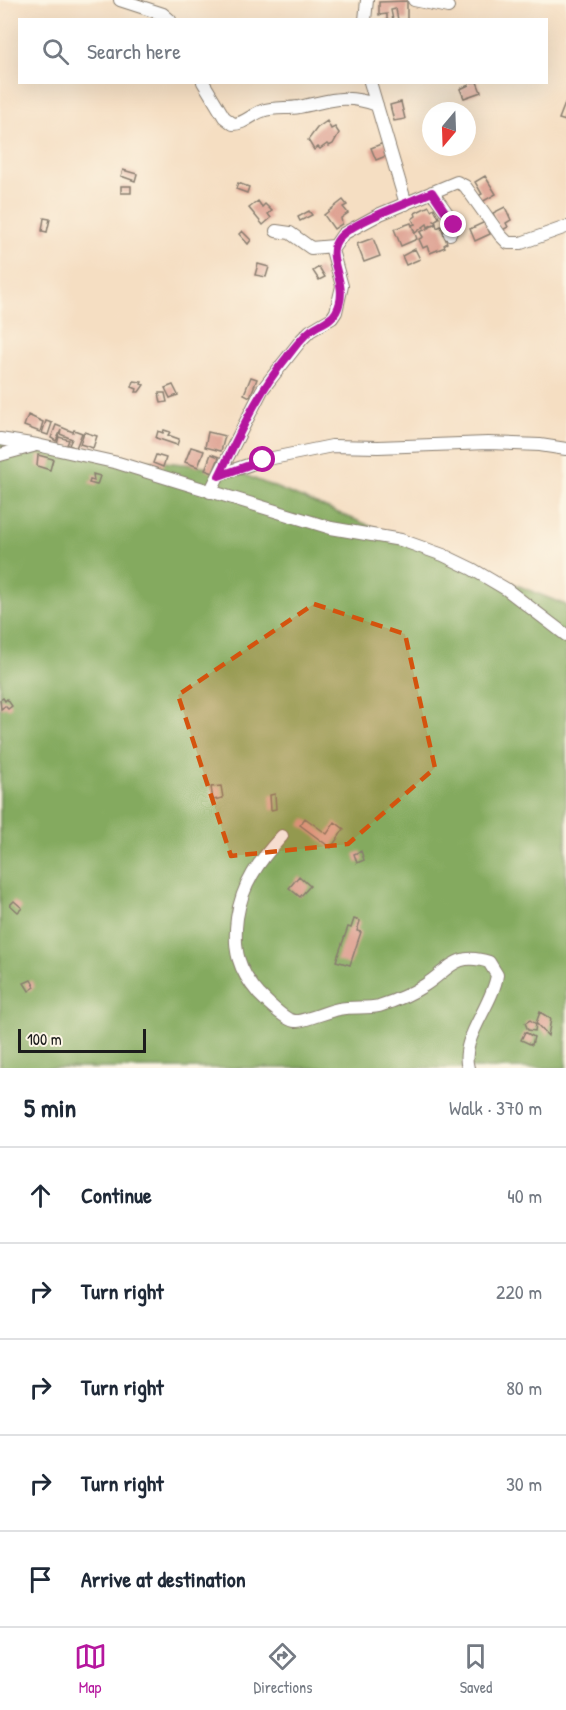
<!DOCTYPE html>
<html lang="en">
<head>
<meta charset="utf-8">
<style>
  :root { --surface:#fff; --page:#f6f6f7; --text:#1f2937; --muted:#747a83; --line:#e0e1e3; --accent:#b5179e }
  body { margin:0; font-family:"Patrick Hand",sans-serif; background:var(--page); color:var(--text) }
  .compass { position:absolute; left:422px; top:102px; width:54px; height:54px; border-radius:50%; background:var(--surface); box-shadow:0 6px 24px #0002; rotate:199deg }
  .scale { position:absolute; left:18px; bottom:15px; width:128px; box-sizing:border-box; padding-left:6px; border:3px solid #1c1c1c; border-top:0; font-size:16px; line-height:21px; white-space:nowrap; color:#1c1c1c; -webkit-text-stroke:4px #fcf5e5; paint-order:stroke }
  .stop { position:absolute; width:18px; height:18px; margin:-14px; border:4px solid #b5179e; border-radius:50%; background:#fff }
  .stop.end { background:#b5179e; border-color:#fff; box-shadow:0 2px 6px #0008 }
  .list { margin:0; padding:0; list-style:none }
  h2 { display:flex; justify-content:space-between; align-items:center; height:78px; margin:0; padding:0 24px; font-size:26px }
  h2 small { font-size:20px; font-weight:400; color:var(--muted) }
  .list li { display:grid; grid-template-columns:39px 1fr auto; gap:18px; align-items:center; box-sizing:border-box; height:96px; padding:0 24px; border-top:2px solid var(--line) }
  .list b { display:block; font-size:22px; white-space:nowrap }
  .list em { font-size:20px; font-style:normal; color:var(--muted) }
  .icon { flex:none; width:33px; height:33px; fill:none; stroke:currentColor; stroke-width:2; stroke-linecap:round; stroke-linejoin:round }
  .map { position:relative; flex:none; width:566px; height:1068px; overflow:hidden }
  .search { position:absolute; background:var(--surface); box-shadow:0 6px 24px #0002; left:18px; right:18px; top:18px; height:66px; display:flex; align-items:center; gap:15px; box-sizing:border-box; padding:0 21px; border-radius:0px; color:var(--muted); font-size:22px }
  .sheet { height:558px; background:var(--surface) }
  nav { display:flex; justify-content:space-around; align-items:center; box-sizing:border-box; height:84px; border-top:2px solid var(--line); background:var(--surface); font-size:16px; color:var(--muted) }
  nav a { display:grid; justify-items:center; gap:3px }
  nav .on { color:var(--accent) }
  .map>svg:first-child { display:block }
  .forest { fill:#84aa5f; stroke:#50633e; stroke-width:1.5 }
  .building { fill:#dea192 }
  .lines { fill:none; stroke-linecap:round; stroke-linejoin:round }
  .minor-casing { stroke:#887d6f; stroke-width:14 }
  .minor { stroke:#fff; stroke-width:12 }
  .route { stroke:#b5179e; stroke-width:8 }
  .marked { fill:#d4530e; fill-opacity:0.2; stroke:#d4530e; stroke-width:4.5; stroke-dasharray:12 8; stroke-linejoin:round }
</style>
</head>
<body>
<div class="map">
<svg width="566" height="1068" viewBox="0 0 566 1068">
  <rect width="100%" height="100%" fill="#fcf5e5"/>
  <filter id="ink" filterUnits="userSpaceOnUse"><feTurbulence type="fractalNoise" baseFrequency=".0167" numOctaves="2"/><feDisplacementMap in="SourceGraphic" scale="12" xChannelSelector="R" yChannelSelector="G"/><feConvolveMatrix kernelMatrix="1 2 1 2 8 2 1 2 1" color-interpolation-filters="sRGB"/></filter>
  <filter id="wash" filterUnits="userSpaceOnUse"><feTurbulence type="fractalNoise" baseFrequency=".008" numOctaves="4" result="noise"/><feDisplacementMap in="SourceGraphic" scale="24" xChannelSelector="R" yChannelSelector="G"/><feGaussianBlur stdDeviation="1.35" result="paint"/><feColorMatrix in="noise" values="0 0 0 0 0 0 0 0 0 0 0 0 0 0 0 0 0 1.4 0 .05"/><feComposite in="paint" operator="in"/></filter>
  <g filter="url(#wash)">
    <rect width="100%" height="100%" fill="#f5dec2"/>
    <path class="forest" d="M 0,439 L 43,449 L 230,469 L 566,605 L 566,1068 L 0,1068 Z"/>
    <g id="blocks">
      <path class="building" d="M 407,1 L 407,20 L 398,20 L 396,9 L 391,10 L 393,20 L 387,20 L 387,14 L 379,15 L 379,2 Z
        M 468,82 L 477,82 L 481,92 L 464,98 L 460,89 L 469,85 Z
        M 566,101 L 566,121 L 559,119 Z
        M 401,102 L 405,119 L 394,121 L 390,105 Z
        M 327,121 L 331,129 L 335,127 L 339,133 L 333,144 L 329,146 L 327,144 L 320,149 L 318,147 L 314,150 L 308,140 L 317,128 Z
        M 386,142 L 391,154 L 376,160 L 371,148 Z
        M 123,170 L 137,174 L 135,181 L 121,176 Z
        M 485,176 L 496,194 L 482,202 L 478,196 L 482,194 L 475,182 Z
        M 238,183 L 249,187 L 247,193 L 236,189 Z
        M 121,186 L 131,186 L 131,193 L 121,193 Z
        M 343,200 L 347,205 L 343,207 L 348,213 L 341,218 L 342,224 L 334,229 L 324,215 Z
        M 258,201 L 262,207 L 265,204 L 272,211 L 268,214 L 271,218 L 263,225 L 249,208 Z
        M 429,206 L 431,210 L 434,208 L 439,218 L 434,221 L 436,223 L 428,227 L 427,224 L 415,233 L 412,225 L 415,224 L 412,219 L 416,216 L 415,213 Z
        M 505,207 L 511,220 L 506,223 L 508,227 L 501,231 L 493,213 Z
        M 309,211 L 312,215 L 300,221 L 298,217 Z
        M 44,218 L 50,219 L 47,232 L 42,231 Z
        M 485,222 L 490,234 L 475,241 L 470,229 Z
        M 411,223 L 417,239 L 401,246 L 394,229 Z
        M 436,224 L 437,228 L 441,226 L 447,243 L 444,245 L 445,247 L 430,253 L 427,246 L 423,248 L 419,239 L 423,237 L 420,232 Z
        M 242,231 L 251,240 L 248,244 L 239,234 Z
        M 373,238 L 380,256 L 364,262 L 357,244 Z
        M 415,249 L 420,259 L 406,265 L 402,256 Z
        M 258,264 L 269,267 L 266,277 L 255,275 Z
        M 319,267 L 325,277 L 319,280 L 313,271 Z
        M 251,377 L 257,379 L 250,397 L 244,394 Z
        M 134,381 L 142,382 L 141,384 L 144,385 L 139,392 L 136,392 L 137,389 L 132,387 Z
        M 173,385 L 178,395 L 170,398 L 165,388 Z
        M 159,393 L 165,393 L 167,402 L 161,403 Z
        M 28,415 L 43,422 L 40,432 L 24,426 Z
        M 46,421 L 52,423 L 48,435 L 42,433 Z
        M 56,425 L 73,432 L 74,430 L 82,433 L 76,448 L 69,445 L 72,439 L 60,434 L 61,430 L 56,441 L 51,438 Z
        M 164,430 L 170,432 L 168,435 L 179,439 L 177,445 L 156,438 L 158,431 L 163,433 Z
        M 84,432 L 97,436 L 93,448 L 80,444 Z
        M 208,432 L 225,436 L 221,451 L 205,447 Z
        M 59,437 L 69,440 L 66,447 L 57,444 Z
        M 191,447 L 204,451 L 198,467 L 185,462 Z
        M 211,454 L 219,457 L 213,473 L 205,470 Z
        M 38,455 L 53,459 L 50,470 L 37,466 Z
        M 156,455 L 166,458 L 163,467 L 153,463 Z
        M 93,474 L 100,476 L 97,485 L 89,483 L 90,480 L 94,481 Z
        M 3,698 L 5,701 L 7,699 L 12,706 L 8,709 L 5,706 L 1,709 L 0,700 Z
        M 221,786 L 223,798 L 213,800 L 211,787 Z
        M 275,794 L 276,809 L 271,810 L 270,795 Z
        M 305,818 L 327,834 L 335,822 L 344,829 L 331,848 L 300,825 Z
        M 361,851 L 364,860 L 357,863 L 354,854 Z
        M 299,876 L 310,886 L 300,897 L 289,888 Z
        M 14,901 L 22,908 L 18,912 L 10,905 Z
        M 354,919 L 360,921 L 357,931 L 361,932 L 350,965 L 336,961 L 348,927 L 351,928 Z
        M 31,980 L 35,987 L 29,991 L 24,983 Z
        M 540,1012 L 551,1019 L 548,1036 L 536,1023 Z
        M 530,1020 L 536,1024 L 535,1031 L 528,1030 L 525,1023 Z
        M 525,1032 L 534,1037 L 532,1045 L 521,1040 Z"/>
    </g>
  </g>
  <g filter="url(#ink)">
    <use href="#blocks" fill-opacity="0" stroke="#887d6f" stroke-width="1.5"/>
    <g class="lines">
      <g class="minor-casing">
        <path id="minor" d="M 120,0 L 163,14 L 170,20
          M 414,0 L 448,7
          M 365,20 L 367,0
          M 203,82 L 224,117 L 233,124 C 244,124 251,115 262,111 C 274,107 287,109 299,107 C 330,101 344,93 377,105
          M 370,82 L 406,204
          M 432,192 L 452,220 L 454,225 L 450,234
          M 276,231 L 290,233 L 311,248 L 334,246
          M 0,439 L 37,445 L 118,463 L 331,528 L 401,540 L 443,555 L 472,569 L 506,589 L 566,635
          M 0,455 L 33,446
          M 219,475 L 263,460 L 332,446 L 378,447 L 488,443 L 540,445 L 566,449
          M 210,492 L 262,390 L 302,339 L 310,331 L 332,318 L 336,312 L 342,286 L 332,250 L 343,234 L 380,214 L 457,182 L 465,186 L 500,235 L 508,243 L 521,243 L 566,227
          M 282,836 C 259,861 242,884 237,918 C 233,950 238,970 259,994 C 266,1001 286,1021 295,1021 C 303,1022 328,1011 339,1009 C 352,1006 366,1009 379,1006 C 395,1001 411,994 425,985 C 449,970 455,951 489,962 L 497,975 C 493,1005 459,1040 468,1068"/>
      </g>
      <use href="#minor" class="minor"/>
    </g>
  </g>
  <g class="lines" filter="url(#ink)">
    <path class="route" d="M 263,460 L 219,476 C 239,435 257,393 287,357 C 294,348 301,338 311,330 C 319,324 331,321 336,312 C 352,284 322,258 339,238 C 352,222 410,202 432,192 L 454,225"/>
  </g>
  <path class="marked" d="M 314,604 L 405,634 L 435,768 L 348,844 L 231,856 L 178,695 Z"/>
</svg>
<svg class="compass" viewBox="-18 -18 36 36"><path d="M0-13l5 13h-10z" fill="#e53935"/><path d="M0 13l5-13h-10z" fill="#747a83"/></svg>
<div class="scale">100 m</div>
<div class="stop" style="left:263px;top:460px"></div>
<div class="stop end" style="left:454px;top:225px"></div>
<div class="search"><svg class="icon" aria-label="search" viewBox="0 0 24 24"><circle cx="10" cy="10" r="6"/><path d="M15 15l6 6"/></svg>Search here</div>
</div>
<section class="sheet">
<h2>5 min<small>Walk · 370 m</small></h2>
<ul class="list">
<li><svg class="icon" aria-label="ahead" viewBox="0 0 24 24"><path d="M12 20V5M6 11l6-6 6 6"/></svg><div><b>Continue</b></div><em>40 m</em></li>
<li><svg class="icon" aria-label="right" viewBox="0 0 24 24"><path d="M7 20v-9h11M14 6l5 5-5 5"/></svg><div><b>Turn right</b></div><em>220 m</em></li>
<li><svg class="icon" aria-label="right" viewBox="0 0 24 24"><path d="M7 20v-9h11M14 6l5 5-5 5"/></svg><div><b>Turn right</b></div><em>80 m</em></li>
<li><svg class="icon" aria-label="right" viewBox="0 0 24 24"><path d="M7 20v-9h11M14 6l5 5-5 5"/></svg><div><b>Turn right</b></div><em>30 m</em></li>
<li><svg class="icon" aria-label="arrive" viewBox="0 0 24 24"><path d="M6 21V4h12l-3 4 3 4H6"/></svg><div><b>Arrive at destination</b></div></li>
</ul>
</section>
<nav>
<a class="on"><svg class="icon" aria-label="map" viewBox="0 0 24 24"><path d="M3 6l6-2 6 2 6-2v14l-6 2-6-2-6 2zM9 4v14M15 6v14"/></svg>Map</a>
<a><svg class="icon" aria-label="directions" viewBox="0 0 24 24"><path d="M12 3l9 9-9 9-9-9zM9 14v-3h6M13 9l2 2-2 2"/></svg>Directions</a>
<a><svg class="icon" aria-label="saved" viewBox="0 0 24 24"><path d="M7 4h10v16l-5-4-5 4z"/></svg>Saved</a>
</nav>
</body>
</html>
